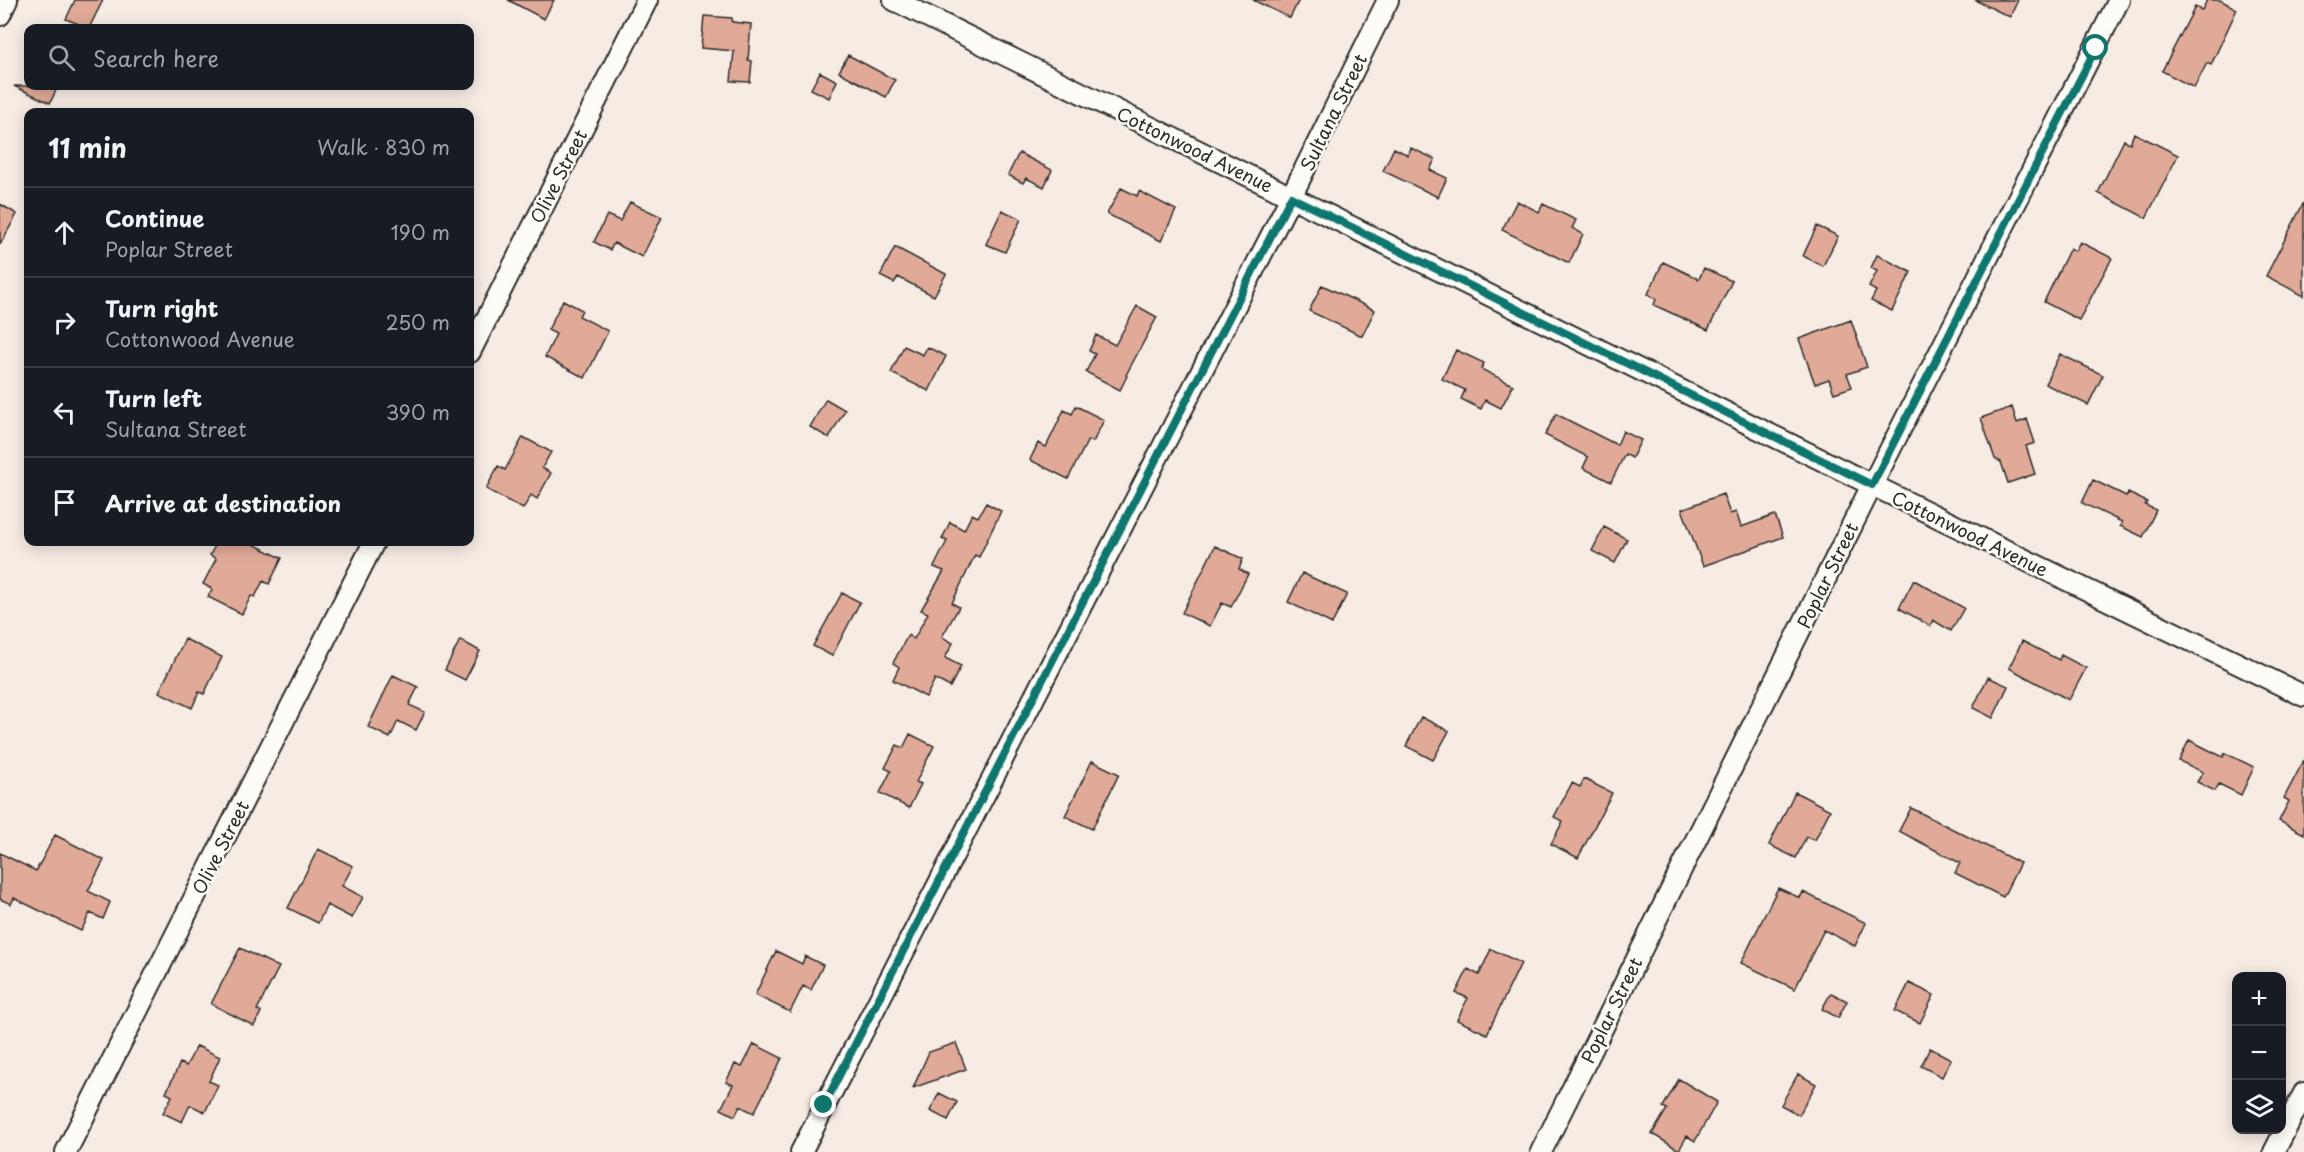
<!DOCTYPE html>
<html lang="en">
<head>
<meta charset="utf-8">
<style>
  :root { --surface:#171b24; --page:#20242c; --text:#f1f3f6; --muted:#9ea1a6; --line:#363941 }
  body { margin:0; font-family:"Playpen Sans",sans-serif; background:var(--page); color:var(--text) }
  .controls { position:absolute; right:18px; bottom:18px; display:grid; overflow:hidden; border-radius:12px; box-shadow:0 3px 15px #0003 }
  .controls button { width:54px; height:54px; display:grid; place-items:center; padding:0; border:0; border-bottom:2px solid var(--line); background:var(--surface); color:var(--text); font:30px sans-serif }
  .stop { position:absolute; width:18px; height:18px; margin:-14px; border:4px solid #0f766e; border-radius:50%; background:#fff }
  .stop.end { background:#0f766e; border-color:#fff; box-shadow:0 2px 6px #0008 }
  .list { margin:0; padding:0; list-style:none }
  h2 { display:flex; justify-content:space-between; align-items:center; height:78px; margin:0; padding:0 24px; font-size:26px }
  h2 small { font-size:20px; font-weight:400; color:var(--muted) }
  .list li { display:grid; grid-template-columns:39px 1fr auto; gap:18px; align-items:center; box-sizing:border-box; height:90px; padding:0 24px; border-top:2px solid var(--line) }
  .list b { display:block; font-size:22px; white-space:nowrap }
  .list p { margin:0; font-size:20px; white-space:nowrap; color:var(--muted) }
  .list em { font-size:20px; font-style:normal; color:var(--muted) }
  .icon { flex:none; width:33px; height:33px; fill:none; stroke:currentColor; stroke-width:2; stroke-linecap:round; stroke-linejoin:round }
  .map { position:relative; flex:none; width:2304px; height:1152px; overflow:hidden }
  .search { position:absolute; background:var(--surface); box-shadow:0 3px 15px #0003; left:24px; top:24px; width:450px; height:66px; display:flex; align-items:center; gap:15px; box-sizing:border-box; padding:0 21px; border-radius:12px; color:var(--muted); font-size:22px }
  .panel { position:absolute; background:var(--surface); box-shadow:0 3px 15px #0003; left:24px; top:108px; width:450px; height:438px; border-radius:12px }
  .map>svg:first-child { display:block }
  .building { fill:#e1aa98; stroke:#2b2b2b; stroke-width:1.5 }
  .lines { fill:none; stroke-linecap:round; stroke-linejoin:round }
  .minor-casing { stroke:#2b2b2b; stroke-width:24 }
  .minor { stroke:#fdfcf7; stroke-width:20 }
  .route { stroke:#0f766e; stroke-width:8 }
  .labels { text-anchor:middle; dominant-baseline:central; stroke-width:5; stroke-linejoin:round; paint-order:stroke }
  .street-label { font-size:18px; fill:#2b2b2b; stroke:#fdfcf7 }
</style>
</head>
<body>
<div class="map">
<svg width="2304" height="1152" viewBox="0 0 2304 1152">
  <rect width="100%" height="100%" fill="#f7ece4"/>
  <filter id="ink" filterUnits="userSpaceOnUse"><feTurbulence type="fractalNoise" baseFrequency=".0167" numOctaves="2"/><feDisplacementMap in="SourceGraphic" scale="12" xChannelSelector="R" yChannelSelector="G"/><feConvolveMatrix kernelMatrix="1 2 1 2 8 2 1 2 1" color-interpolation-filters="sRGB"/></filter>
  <g filter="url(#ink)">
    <path class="building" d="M 75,0 L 103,0 L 89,28 L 66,19 Z
      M 508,0 L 554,0 L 544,19 Z
      M 1253,0 L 1299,0 L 1290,18 Z
      M 1975,0 L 2018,0 L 2010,17 Z
      M 2207,0 L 2220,0 L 2237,9 L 2211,65 L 2207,63 L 2194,88 L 2162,71 L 2195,7 L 2202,10 Z
      M 704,16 L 732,18 L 732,22 L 751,24 L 748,60 L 752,61 L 750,82 L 731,81 L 734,51 L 701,48 Z
      M 848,55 L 895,80 L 886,97 L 839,72 Z
      M 820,72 L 837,81 L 829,98 L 811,89 Z
      M 14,86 L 58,86 L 50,103 Z
      M 2134,133 L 2178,155 L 2146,218 L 2098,193 L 2124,140 L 2130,143 Z
      M 1394,148 L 1408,155 L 1411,148 L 1435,159 L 1430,170 L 1447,178 L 1438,197 L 1383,171 Z
      M 1019,153 L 1052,170 L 1044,187 L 1026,178 L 1023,183 L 1008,175 Z
      M 1121,188 L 1137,196 L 1139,191 L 1176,210 L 1161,241 L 1107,214 Z
      M 1517,201 L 1539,212 L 1543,204 L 1576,220 L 1572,228 L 1583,234 L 1569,263 L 1502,230 Z
      M 630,202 L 662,217 L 642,257 L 614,243 L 610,250 L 594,242 L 607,215 L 620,221 Z
      M 2304,202 L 2304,296 L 2266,276 Z
      M 0,204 L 17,214 L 0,245 Z
      M 1002,210 L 1021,219 L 1005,252 L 986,244 Z
      M 1817,226 L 1838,236 L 1823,266 L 1803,256 Z
      M 2080,242 L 2112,258 L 2079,320 L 2044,302 L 2070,248 L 2075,251 Z
      M 895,247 L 946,274 L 934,296 L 898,277 L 894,283 L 880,276 Z
      M 1877,255 L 1911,272 L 1892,311 L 1871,301 L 1876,291 L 1869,287 L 1877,271 L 1871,268 Z
      M 1663,262 L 1699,279 L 1704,268 L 1732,281 L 1708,330 L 1654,305 L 1656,299 L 1648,294 Z
      M 1322,285 L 1375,310 L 1362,336 L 1309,311 Z
      M 563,300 L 582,310 L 579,316 L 608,331 L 585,378 L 545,357 L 556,334 L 548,330 Z
      M 1137,306 L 1157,317 L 1126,375 L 1127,376 L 1120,390 L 1086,372 L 1095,354 L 1089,351 L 1096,335 L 1115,345 Z
      M 1851,320 L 1867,367 L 1847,374 L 1852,387 L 1834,393 L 1829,379 L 1815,384 L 1799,339 Z
      M 904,346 L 923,355 L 927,347 L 946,356 L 929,391 L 891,373 Z
      M 1456,350 L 1484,363 L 1481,369 L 1513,385 L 1501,408 L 1485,400 L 1481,409 L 1461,399 L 1465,390 L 1442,379 Z
      M 2060,354 L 2103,375 L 2088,405 L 2045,384 Z
      M 826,399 L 845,410 L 829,438 L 810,427 Z
      M 1076,406 L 1104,420 L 1093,442 L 1088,440 L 1068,479 L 1030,460 L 1038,443 L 1046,447 L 1064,410 L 1072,414 Z
      M 2012,407 L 2017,423 L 2027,419 L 2035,443 L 2026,446 L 2035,474 L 2008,483 L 2001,462 L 1995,459 L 1981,418 Z
      M 1556,414 L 1617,445 L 1623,431 L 1641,440 L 1632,458 L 1625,454 L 1611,482 L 1583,468 L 1588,457 L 1545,435 Z
      M 523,437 L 551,452 L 542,468 L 551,473 L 537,499 L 531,495 L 523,509 L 486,489 L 498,466 L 505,470 Z
      M 2093,480 L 2126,496 L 2128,493 L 2147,502 L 2145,505 L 2156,510 L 2143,537 L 2120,526 L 2122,522 L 2082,503 Z
      M 1723,494 L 1730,514 L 1736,512 L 1741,527 L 1775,515 L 1783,537 L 1703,566 L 1682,509 Z
      M 986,503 L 1001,511 L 979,557 L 975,555 L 952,603 L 959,607 L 942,637 L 953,643 L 945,658 L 961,666 L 950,687 L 935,679 L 926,697 L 893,680 L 899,667 L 893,663 L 908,635 L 914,639 L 928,613 L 921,610 L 944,571 L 934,567 L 947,541 L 942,539 L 950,522 L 964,530 L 972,514 L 978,517 Z
      M 1604,527 L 1627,539 L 1615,563 L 1592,551 Z
      M 217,542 L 249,542 L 282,558 L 269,584 L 263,581 L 255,597 L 251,596 L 242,614 L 208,597 L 212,589 L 203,584 L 216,559 L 210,555 Z
      M 1215,546 L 1243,559 L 1239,569 L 1248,574 L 1231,607 L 1222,603 L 1210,626 L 1182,613 Z
      M 1302,573 L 1347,594 L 1332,624 L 1288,602 Z
      M 1914,580 L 1964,608 L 1951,631 L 1933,620 L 1930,626 L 1899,608 Z
      M 842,593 L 860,602 L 832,656 L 813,646 Z
      M 185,639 L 222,657 L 204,694 L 199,692 L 192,708 L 159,692 Z
      M 460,640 L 480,651 L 465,680 L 445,670 Z
      M 2022,641 L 2059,660 L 2061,655 L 2086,668 L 2069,700 L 2009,668 Z
      M 393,675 L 418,687 L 409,705 L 425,712 L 416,730 L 398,721 L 390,738 L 368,727 Z
      M 1988,677 L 2008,686 L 1993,718 L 1973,708 Z
      M 1421,717 L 1449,731 L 1433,760 L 1406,746 Z
      M 910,734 L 934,746 L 916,782 L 921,784 L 909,808 L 880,793 L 891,771 L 885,768 L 897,745 L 903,748 Z
      M 2189,740 L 2223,757 L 2225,753 L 2254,767 L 2241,795 L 2219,784 L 2215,791 L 2197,782 L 2203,772 L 2179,761 Z
      M 2304,760 L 2304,834 L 2279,821 L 2289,801 L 2284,798 Z
      M 1092,761 L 1119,774 L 1092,829 L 1065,816 Z
      M 1584,779 L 1612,793 L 1578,858 L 1551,844 L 1563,821 L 1554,817 L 1572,783 L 1580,787 Z
      M 1795,792 L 1830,810 L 1815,840 L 1806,837 L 1796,858 L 1769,845 Z
      M 1911,808 L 2020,863 L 2003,897 L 1955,873 L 1960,863 L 1899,831 Z
      M 55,835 L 104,860 L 88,891 L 110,902 L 103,919 L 90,913 L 81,931 L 14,898 L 11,904 L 0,899 L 0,853 L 36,871 Z
      M 318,849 L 353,866 L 342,886 L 363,897 L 352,918 L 327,905 L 318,923 L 288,908 Z
      M 1778,888 L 1800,898 L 1803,892 L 1866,923 L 1855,946 L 1824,930 L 1795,989 L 1741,963 Z
      M 240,948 L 279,967 L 257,1010 L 261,1012 L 254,1026 L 211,1004 Z
      M 1491,949 L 1521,963 L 1487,1034 L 1457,1020 L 1468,998 L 1456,993 L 1468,969 L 1479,975 Z
      M 776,951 L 802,964 L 805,956 L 823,965 L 811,990 L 803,986 L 790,1012 L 755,995 Z
      M 1909,983 L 1934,995 L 1920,1023 L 1895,1011 Z
      M 1831,993 L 1847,1001 L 1838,1018 L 1822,1009 Z
      M 956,1043 L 966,1069 L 913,1088 L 929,1052 Z
      M 754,1044 L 782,1058 L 754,1113 L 740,1106 L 735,1116 L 721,1109 L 733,1085 L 726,1082 L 735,1064 L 742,1067 Z
      M 197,1046 L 220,1057 L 209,1081 L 218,1085 L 205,1112 L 190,1105 L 182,1122 L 163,1113 L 172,1096 L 166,1093 L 180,1063 L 186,1066 Z
      M 1930,1048 L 1951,1059 L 1942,1077 L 1921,1066 Z
      M 1798,1074 L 1816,1084 L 1799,1115 L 1781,1105 Z
      M 1679,1079 L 1717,1102 L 1695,1141 L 1687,1136 L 1679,1150 L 1652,1134 L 1667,1109 L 1663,1107 Z
      M 939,1093 L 957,1102 L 948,1120 L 930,1111 Z"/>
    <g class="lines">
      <g class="minor-casing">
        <path id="minor" d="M 894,0 L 1872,485 L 2304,696
          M 0,15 L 7,0
          M 470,352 L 647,0
          M 66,1152 L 374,542
          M 801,1152 L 1291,197 L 1388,0
          M 1541,1152 L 1872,485 L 2119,0
          M 2274,1152 L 2304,1093"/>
      </g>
      <use href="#minor" class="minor"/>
    </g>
  </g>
  <g class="lines" filter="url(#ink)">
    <path class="route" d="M 824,1105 L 1291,197 L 1872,485 L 2096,48"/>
  </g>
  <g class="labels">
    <g class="street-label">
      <text transform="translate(1333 112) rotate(-64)">Sultana Street</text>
      <text transform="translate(1195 149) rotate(26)">Cottonwood Avenue</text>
      <text transform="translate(558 176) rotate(-63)">Olive Street</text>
      <text transform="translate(1970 533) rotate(26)">Cottonwood Avenue</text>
      <text transform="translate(1827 575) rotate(-64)">Poplar Street</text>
      <text transform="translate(220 847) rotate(-63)">Olive Street</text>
      <text transform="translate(1611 1010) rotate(-64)">Poplar Street</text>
    </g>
  </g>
</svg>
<div class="controls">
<button>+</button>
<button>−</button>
<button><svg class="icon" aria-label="layers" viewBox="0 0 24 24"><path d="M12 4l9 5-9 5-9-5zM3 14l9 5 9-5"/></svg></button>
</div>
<div class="stop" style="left:2096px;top:48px"></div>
<div class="stop end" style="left:824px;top:1105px"></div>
<div class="search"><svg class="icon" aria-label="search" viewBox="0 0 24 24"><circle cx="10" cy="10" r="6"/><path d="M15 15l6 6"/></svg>Search here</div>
<section class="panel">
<h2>11 min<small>Walk · 830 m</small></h2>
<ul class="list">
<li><svg class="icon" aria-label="ahead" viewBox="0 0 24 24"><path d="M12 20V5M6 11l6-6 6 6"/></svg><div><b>Continue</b><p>Poplar Street</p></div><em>190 m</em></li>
<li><svg class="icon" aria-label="right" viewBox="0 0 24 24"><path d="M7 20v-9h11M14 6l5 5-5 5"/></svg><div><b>Turn right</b><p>Cottonwood Avenue</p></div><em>250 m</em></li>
<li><svg class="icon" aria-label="left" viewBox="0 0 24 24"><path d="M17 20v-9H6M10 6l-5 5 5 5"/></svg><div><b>Turn left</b><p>Sultana Street</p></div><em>390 m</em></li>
<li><svg class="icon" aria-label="arrive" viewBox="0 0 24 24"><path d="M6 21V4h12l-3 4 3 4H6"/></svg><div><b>Arrive at destination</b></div></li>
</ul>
</section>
</div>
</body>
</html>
